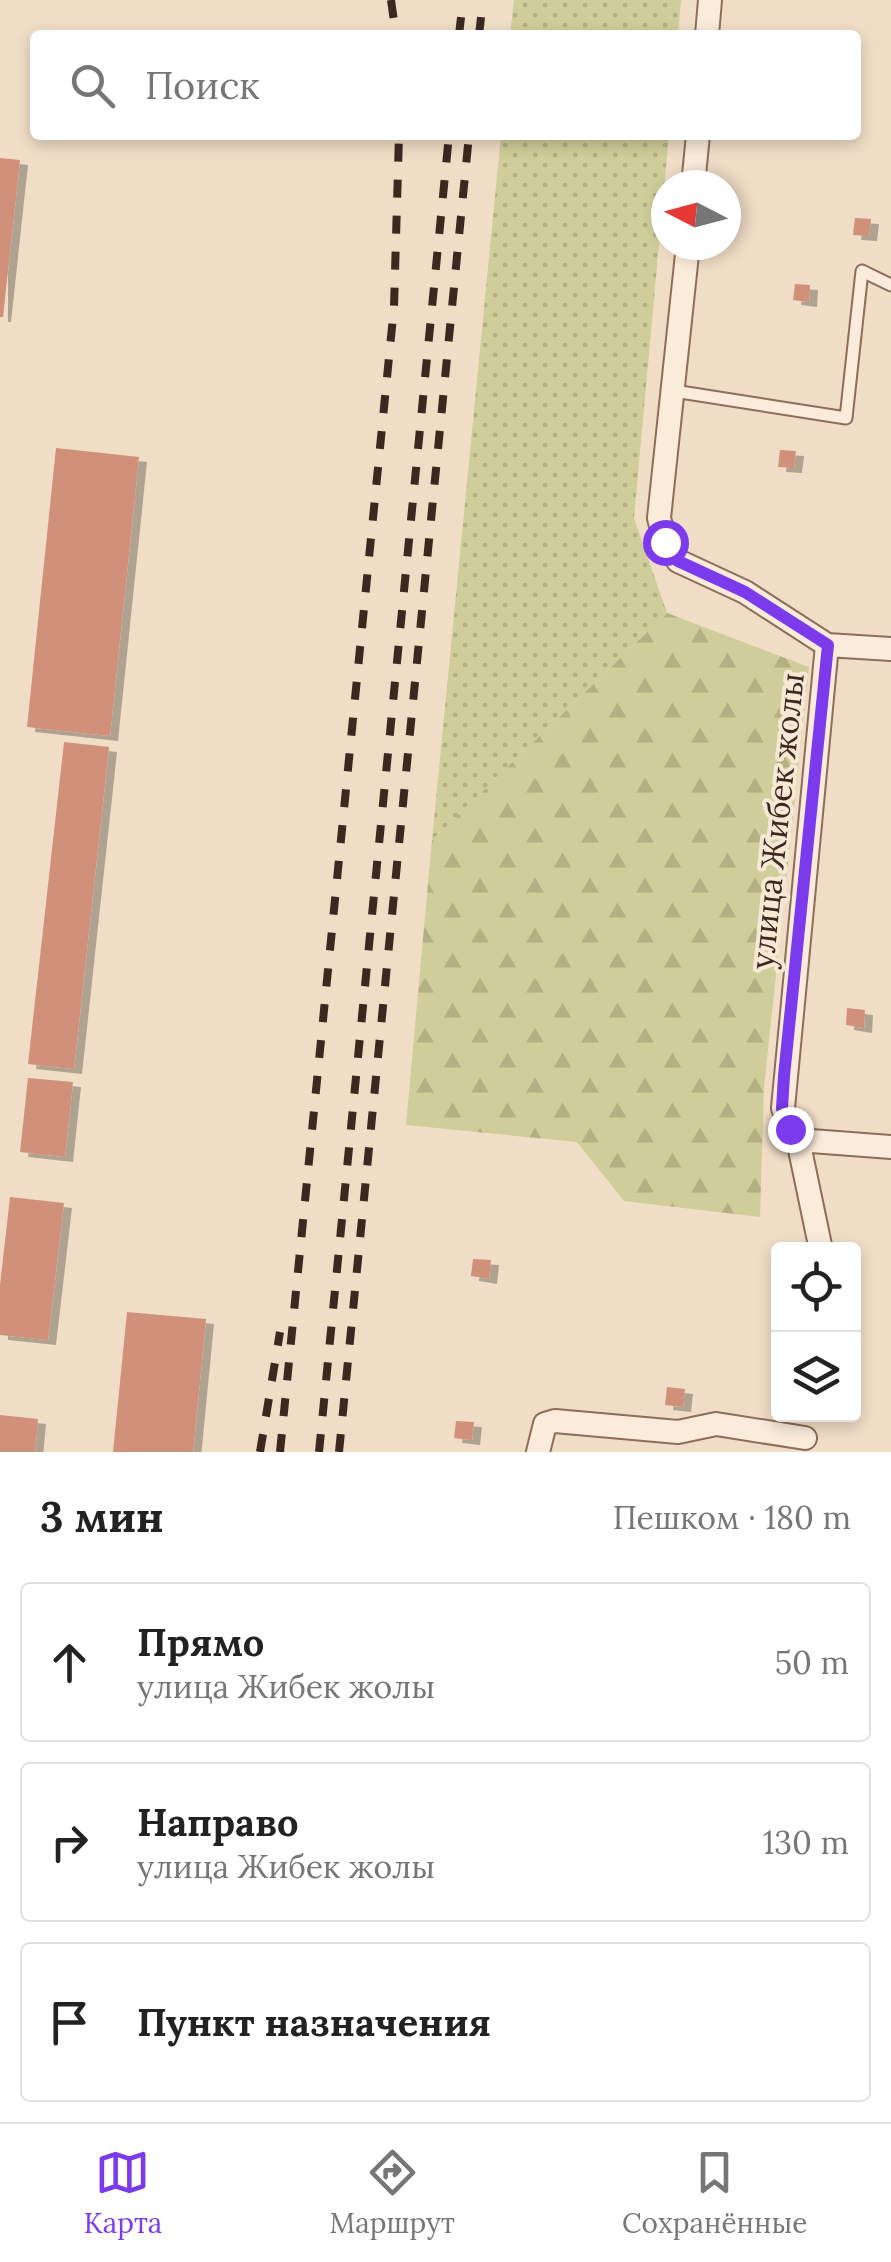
<!DOCTYPE html>
<html lang="ru">
<head>
<meta charset="utf-8">
<style>
  :root { --surface:#fff; --page:#f6f6f6; --text:#222; --muted:#767676; --line:#e0e0e0; --accent:#7c3aed }
  body { margin:0; font-family:Lora,serif; background:var(--page); color:var(--text) }
  .controls { position:absolute; right:30px; bottom:30px; display:grid; overflow:hidden; border-radius:10px; box-shadow:0 5px 15px #0003 }
  .controls button { width:90px; height:90px; display:grid; place-items:center; padding:0; border:0; border-bottom:2px solid var(--line); background:var(--surface); color:var(--text); font:50px sans-serif }
  .compass { position:absolute; left:651px; top:170px; width:90px; height:90px; border-radius:50%; background:var(--surface); box-shadow:0 5px 15px #0003; rotate:276deg }
  .stop { position:absolute; width:30px; height:30px; margin:-22px; border:8px solid #7c3aed; border-radius:50%; background:#fff }
  .stop.end { background:#7c3aed; border-color:#fff; box-shadow:0 2px 10px #0008 }
  .list { margin:0; padding:0; list-style:none }
  h2 { display:flex; justify-content:space-between; align-items:center; height:130px; margin:0; padding:0 40px; font-size:42px }
  h2 small { font-size:32px; font-weight:400; color:var(--muted) }
  .list li { display:grid; grid-template-columns:65px 1fr auto; gap:30px; align-items:center; box-sizing:border-box; height:160px; margin:0 20px 20px; padding:0 20px; border:2px solid var(--line); border-radius:10px }
  .list b { display:block; font-size:38px; white-space:nowrap }
  .list p { margin:0; font-size:32px; white-space:nowrap; color:var(--muted) }
  .list em { font-size:32px; font-style:normal; color:var(--muted) }
  .icon { flex:none; width:55px; height:55px; fill:none; stroke:currentColor; stroke-width:2; stroke-linecap:round; stroke-linejoin:round }
  .map { position:relative; flex:none; width:891px; height:1452px; overflow:hidden }
  .search { position:absolute; background:var(--surface); box-shadow:0 5px 15px #0003; left:30px; right:30px; top:30px; height:110px; display:flex; align-items:center; gap:25px; box-sizing:border-box; padding:0 35px; border-radius:10px; color:var(--muted); font-size:38px }
  .sheet { height:670px; background:var(--surface) }
  nav { display:flex; justify-content:space-around; align-items:center; box-sizing:border-box; height:140px; border-top:2px solid var(--line); background:var(--surface); font-size:28px; color:var(--muted) }
  nav a { display:grid; justify-items:center; gap:5px }
  nav .on { color:var(--accent) }
  .map>svg:first-child { display:block }
  .grass { fill:url(#grass-dots) }
  .forest { fill:url(#forest-firs) }
  .building { fill:#d0907a; filter:url(#shadow) }
  .lines { fill:none; stroke-linecap:round; stroke-linejoin:round }
  .lane-casing { stroke:#8d6d5a; stroke-width:15 }
  .street-casing { stroke:#8d6d5a; stroke-width:26 }
  .lane { stroke:#faebda; stroke-width:11 }
  .street { stroke:#faebda; stroke-width:22 }
  .rail { stroke:#3c281f; stroke-width:8; stroke-dasharray:18 18; stroke-linecap:butt }
  .route { stroke:#7c3aed; stroke-width:12 }
  .labels { text-anchor:middle; dominant-baseline:central; stroke-width:8; stroke-linejoin:round; paint-order:stroke }
  .street-label { font-size:32px; fill:#3c281f; stroke:#f7e8d6 }
</style>
</head>
<body>
<div class="map">
<svg width="891" height="1452" viewBox="0 0 891 1452">
  <defs>
    <pattern id="grass-dots" width="8" height="8" patternUnits="userSpaceOnUse" patternTransform="scale(2.5)"><rect width="8" height="8" fill="#cfcd99"/><path d="M2 2h.1M6 6h.1" fill="none" stroke="#b3b083" stroke-width="1.8" stroke-linecap="round"/></pattern>
    <pattern id="forest-firs" width="22" height="20" patternUnits="userSpaceOnUse" patternTransform="scale(2.5)"><rect width="22" height="20" fill="#cfcd99"/><path d="M5 1l3.5 6h-7zM16 11l3.5 6h-7z" fill="#b3b083"/></pattern>
    <filter id="shadow"><feDropShadow dx="8" dy="5" stdDeviation="0" flood-color="#0004"/></filter>
  </defs>
  <rect width="100%" height="100%" fill="#f0ddc6"/>
  <path class="grass" d="M 514,0 L 681,0 L 678,35 L 510,35 Z
    M 501,135 L 669,135 L 634,518 L 667,613 L 432,840 Z"/>
  <path class="forest" d="M 667,613 L 809,667 L 764,1087 L 760,1217 L 624,1201 L 577,1142 L 406,1125 L 432,840 Z"/>
  <path class="building" d="M 0,158 L 20,160 L 3,317 L 0,317 Z
    M 855,218 L 871,219 L 869,236 L 853,235 Z
    M 795,284 L 810,285 L 809,302 L 793,300 Z
    M 56,448 L 139,457 L 110,736 L 27,727 Z
    M 780,450 L 796,451 L 794,468 L 778,467 Z
    M 64,742 L 109,747 L 74,1069 L 28,1064 Z
    M 847,1008 L 865,1010 L 864,1028 L 846,1025 Z
    M 28,1078 L 73,1082 L 65,1157 L 20,1152 Z
    M 10,1197 L 64,1203 L 48,1340 L 0,1335 L 0,1285 Z
    M 473,1259 L 491,1260 L 489,1279 L 471,1276 Z
    M 127,1312 L 206,1319 L 193,1452 L 113,1452 Z
    M 667,1387 L 685,1389 L 683,1407 L 665,1405 Z
    M 0,1415 L 38,1419 L 35,1452 L 0,1452 Z
    M 456,1421 L 474,1422 L 472,1440 L 454,1438 Z"/>
  <g class="lines">
    <g class="lane-casing">
      <path id="lane" d="M 674,391 L 846,418 L 862,271 L 891,285"/>
    </g>
    <g class="street-casing">
      <path id="street" d="M 707,35 L 710,0
        M 693,185 L 698,135
        M 688,245 L 659,518 L 665,542 L 678,561 L 745,592 L 827,645 L 783,1108 L 790,1129 L 798,1140 L 821,1250
        M 827,645 L 891,649
        M 798,1140 L 891,1147
        M 538,1452 L 545,1424 L 555,1421 L 678,1432 L 716,1424 L 805,1438"/>
    </g>
    <use href="#lane" class="lane"/>
    <use href="#street" class="street"/>
    <path class="rail" d="M 391,0 L 396,35
      M 459,35 L 463,0
      M 479,35 L 483,0
      M 260,1452 L 280,1332
      M 280,1452 L 394,307 L 399,135
      M 319,1452 L 449,135
      M 339,1452 L 469,135"/>
  </g>
  <g class="lines">
    <path class="route" d="M 665,542 L 678,561 L 745,592 L 828,645 L 784,1076 L 782,1108 L 790,1129"/>
  </g>
  <g class="labels">
    <g class="street-label">
      <text transform="translate(777 821) rotate(-84)">улица Жибек жолы</text>
    </g>
  </g>
</svg>
<div class="controls">
<button><svg class="icon" aria-label="locate" viewBox="0 0 24 24"><circle cx="12" cy="12" r="6"/><path d="M12 2v4M12 18v4M2 12h4M18 12h4"/></svg></button>
<button><svg class="icon" aria-label="layers" viewBox="0 0 24 24"><path d="M12 4l9 5-9 5-9-5zM3 14l9 5 9-5"/></svg></button>
</div>
<svg class="compass" viewBox="-18 -18 36 36"><path d="M0-13l5 13h-10z" fill="#e53935"/><path d="M0 13l5-13h-10z" fill="#767676"/></svg>
<div class="stop" style="left:665px;top:542px"></div>
<div class="stop end" style="left:790px;top:1129px"></div>
<div class="search"><svg class="icon" aria-label="search" viewBox="0 0 24 24"><circle cx="10" cy="10" r="6"/><path d="M15 15l6 6"/></svg>Поиск</div>
</div>
<section class="sheet">
<h2>3 мин<small>Пешком · 180 m</small></h2>
<ul class="list">
<li><svg class="icon" aria-label="ahead" viewBox="0 0 24 24"><path d="M12 20V5M6 11l6-6 6 6"/></svg><div><b>Прямо</b><p>улица Жибек жолы</p></div><em>50 m</em></li>
<li><svg class="icon" aria-label="right" viewBox="0 0 24 24"><path d="M7 20v-9h11M14 6l5 5-5 5"/></svg><div><b>Направо</b><p>улица Жибек жолы</p></div><em>130 m</em></li>
<li><svg class="icon" aria-label="arrive" viewBox="0 0 24 24"><path d="M6 21V4h12l-3 4 3 4H6"/></svg><div><b>Пункт назначения</b></div></li>
</ul>
</section>
<nav>
<a class="on"><svg class="icon" aria-label="map" viewBox="0 0 24 24"><path d="M3 6l6-2 6 2 6-2v14l-6 2-6-2-6 2zM9 4v14M15 6v14"/></svg>Карта</a>
<a><svg class="icon" aria-label="directions" viewBox="0 0 24 24"><path d="M12 3l9 9-9 9-9-9zM9 14v-3h6M13 9l2 2-2 2"/></svg>Маршрут</a>
<a><svg class="icon" aria-label="saved" viewBox="0 0 24 24"><path d="M7 4h10v16l-5-4-5 4z"/></svg>Сохранённые</a>
</nav>
</body>
</html>
